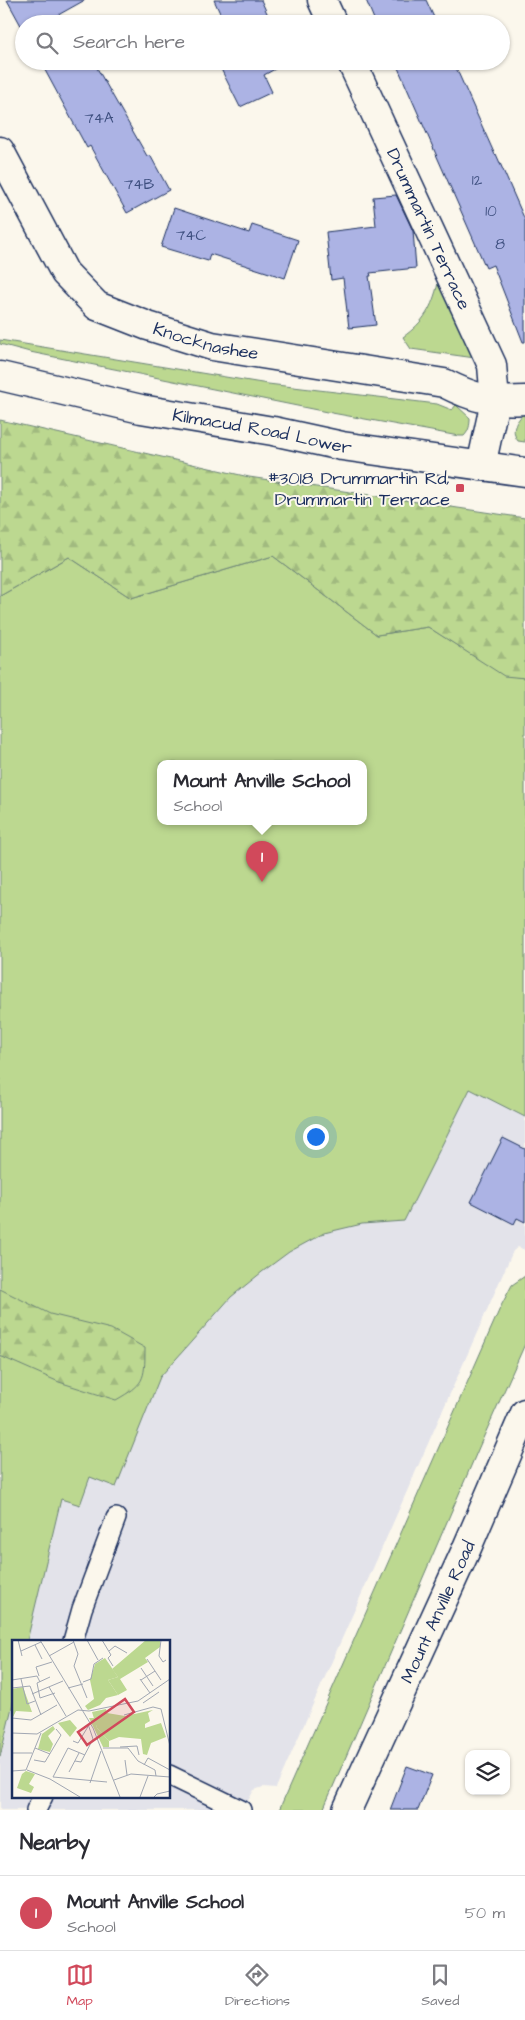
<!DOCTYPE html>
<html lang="en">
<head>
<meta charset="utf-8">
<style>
  :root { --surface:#fff; --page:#f2f2f3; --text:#2b2b33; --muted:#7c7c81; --line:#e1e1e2; --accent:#d1495b }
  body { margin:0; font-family:"Architects Daughter",sans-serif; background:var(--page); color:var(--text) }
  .controls { position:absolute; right:15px; bottom:15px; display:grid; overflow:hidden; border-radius:10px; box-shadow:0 1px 4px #0004 }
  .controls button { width:45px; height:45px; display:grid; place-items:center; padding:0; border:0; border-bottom:1px solid var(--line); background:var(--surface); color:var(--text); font:25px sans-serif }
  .you { position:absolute; left:315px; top:1136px; width:18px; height:18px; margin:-12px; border:4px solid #fff; border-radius:50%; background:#1a73e8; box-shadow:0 0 0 8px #1a73e833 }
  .badge { display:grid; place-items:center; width:32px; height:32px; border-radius:50%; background:var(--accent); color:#fff; font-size:16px; font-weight:700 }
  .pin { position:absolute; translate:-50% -41px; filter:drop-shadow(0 1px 2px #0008) }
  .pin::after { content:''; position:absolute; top:26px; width:18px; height:15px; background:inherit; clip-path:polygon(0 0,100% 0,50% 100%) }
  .popup { position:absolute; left:157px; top:760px; width:210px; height:65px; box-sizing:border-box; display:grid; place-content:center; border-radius:10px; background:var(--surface); filter:drop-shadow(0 1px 4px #0005); font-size:16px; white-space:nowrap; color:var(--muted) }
  .popup b { font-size:19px; color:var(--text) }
  .popup::after { content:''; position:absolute; left:50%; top:100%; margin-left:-10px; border:10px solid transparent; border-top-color:var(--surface) }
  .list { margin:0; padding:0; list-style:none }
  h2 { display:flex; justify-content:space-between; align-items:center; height:65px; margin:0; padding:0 20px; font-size:21px }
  h2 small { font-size:16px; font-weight:400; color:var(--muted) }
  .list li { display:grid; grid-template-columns:32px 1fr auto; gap:15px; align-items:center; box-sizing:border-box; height:75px; padding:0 20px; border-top:1px solid var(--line) }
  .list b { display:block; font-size:19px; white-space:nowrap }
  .list p { margin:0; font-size:16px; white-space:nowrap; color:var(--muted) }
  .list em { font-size:16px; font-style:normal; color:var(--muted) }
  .icon { flex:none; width:28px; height:28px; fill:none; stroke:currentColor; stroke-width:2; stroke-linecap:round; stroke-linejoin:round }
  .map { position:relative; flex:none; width:525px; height:1810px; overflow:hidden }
  .search { position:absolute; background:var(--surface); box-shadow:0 1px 4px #0004; left:15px; right:15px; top:15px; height:55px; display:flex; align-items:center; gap:12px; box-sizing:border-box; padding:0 18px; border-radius:28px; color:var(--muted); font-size:19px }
  .sheet { height:140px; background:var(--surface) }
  nav { display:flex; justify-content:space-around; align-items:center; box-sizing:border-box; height:70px; border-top:1px solid var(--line); background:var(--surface); font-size:14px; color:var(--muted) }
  nav a { display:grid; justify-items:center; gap:2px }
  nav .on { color:var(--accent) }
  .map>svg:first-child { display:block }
  .built { fill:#e3e3ea; fill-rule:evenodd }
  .grass { fill:#bcd890; stroke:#6c8477; fill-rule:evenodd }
  .forest { fill:url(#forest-firs); stroke:#6c8477 }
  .building { fill:#acb3e4; stroke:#1b2f5e }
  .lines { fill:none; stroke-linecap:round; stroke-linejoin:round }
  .lane-casing { stroke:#1b2f5e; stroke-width:22 }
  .street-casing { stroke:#1b2f5e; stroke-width:31 }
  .secondary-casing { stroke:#1b2f5e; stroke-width:31 }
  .lane { stroke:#fbf7ec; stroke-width:19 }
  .street { stroke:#fbf7ec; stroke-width:28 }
  .secondary { stroke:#fbf7ec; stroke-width:28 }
  .poi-dot { fill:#d1495b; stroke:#fbf7ec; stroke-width:2 }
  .labels { text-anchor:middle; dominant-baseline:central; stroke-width:4; stroke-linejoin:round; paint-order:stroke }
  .number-label { font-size:15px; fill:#3f5080 }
  .street-label { font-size:18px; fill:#1b2f5e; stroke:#fbf7ec }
  .poi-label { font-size:18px; fill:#1b2f5e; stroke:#fbf7ec; text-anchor:end }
  .inset-road { fill:none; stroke:#a1a7b3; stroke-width:1 }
  .view { fill:#d1495b; fill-opacity:0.15; stroke:#d1495b; stroke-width:2.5 }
  .inset-edge { fill:none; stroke:#1b2f5e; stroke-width:2.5 }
</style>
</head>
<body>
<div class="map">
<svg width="525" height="1810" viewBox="0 0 525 1810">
  <defs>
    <pattern id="forest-firs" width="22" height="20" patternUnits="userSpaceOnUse" patternTransform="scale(1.25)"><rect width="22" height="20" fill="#bcd890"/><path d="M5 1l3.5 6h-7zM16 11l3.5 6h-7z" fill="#a1ba7f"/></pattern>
  </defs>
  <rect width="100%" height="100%" fill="#fbf7ec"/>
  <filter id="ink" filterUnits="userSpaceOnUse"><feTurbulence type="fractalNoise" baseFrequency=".02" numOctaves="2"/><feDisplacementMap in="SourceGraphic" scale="10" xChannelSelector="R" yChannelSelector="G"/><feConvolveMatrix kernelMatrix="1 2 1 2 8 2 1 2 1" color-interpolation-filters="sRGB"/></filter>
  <g filter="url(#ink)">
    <path class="built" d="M 0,420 L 249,477 L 525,518 L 525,1250 L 518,1247 L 513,1251 L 276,1788 L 263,1787 L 254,1790 L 243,1810 L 0,1810 ZM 161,763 L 363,763 L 363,821 L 161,821 ZM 14,1641 L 169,1641 L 169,1796 L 14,1796 Z"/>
    <path class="grass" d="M 438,283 L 452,299 L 482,359 L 411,349 L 403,337 C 424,322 432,308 438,283 Z
      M 0,340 L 268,384 L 437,404 L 452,410 L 456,405 L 470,418 C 470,425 469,431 464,436 L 459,436 L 332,413 L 30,352 L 0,344 Z
      M 524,413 L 525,415 L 525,442 L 518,441 C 510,430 516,422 524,413 Z
      M 273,556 L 377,635 L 428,627 L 504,675 L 525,678 L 525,1117 L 470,1089 L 404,1221 L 362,1224 L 324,1233 L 289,1252 L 262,1272 L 231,1297 L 160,1377 L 116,1487 L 90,1477 L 80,1505 L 61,1499 L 27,1641 L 14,1641 L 14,1699 L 0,1757 L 0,596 L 69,557 L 131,598 ZM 161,763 L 363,763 L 363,821 L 161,821 Z
      M 525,1276 L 525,1344 L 480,1445 L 323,1810 L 279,1810 L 501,1306 L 512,1285 Z"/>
    <path class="forest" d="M 0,420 L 249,477 L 525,518 L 525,678 L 504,676 L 428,627 L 377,635 L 273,556 L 131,598 L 69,557 L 0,596 Z
      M 0,1289 L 50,1314 L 111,1329 L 145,1348 C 145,1381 144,1384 116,1400 L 59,1382 L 0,1356 Z"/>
    <path class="building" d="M 7,0 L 85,0 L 42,24 L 24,24 L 24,31 Z
      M 214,0 L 261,0 L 272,24 L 225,24 Z
      M 366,0 L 426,0 L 437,24 L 376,24 Z
      M 40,61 L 93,61 L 147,156 L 150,155 L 169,190 L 127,213 L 90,146 L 87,148 Z
      M 217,61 L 286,61 L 286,63 L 264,75 L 272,92 L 240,107 Z
      M 395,61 L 453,61 L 495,155 L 496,154 L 525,220 L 525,342 L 523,342 L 493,265 L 486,268 Z
      M 396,195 L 413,231 L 416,268 L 370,273 L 371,276 L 369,276 L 376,325 L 349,328 L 343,278 L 331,280 L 326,232 L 376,226 L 373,197 Z
      M 174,208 L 249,233 L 252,225 L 298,240 L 285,278 L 210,254 L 208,261 L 161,247 Z
      M 503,1138 L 525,1149 L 525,1222 L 517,1218 L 514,1224 L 471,1202 Z
      M 407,1766 L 432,1775 L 418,1810 L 390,1810 Z"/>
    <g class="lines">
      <g class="lane-casing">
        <path id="lane" d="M 73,1641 L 82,1609 L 116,1518
          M 169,1775 L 241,1810
          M 36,1810 L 43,1796"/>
      </g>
      <g class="street-casing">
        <g id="street">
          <path d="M 322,0 L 333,24"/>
          <path id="s1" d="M 351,61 L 492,365 L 495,401 L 481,466"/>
          <path id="s2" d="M 0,151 L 65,273 L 97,306 L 148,326 L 212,346 L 444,383 C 475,399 491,402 525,400"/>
        </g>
      </g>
      <g class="secondary-casing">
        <g id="secondary">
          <path id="s3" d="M 0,376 L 141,409 L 273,431 L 342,446 L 525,472"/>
          <path id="s4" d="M 347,1810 L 466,1550 L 525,1413"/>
        </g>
      </g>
      <use href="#lane" class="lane"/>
      <use href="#street" class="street"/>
      <use href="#secondary" class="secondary"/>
    </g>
  </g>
  <rect class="poi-dot" x="455" y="483" width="10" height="10" rx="2.5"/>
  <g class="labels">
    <g class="number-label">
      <text x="99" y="118">74A</text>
      <text x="477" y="180">12</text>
      <text x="139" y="184">74B</text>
      <text x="491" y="211">10</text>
      <text x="191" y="235">74C</text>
      <text x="500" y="244">8</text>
    </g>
    <g class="street-label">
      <text stroke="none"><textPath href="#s1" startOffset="185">Drummartin Terrace</textPath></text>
      <text stroke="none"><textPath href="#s2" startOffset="299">Knocknashee</textPath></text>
      <text stroke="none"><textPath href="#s3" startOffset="268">Kilmacud Road Lower</textPath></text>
      <text stroke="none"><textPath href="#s4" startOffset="218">Mount Anville Road</textPath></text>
    </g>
    <g class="poi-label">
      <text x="450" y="478">#3018 Drummartin Rd,<tspan x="450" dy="21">Drummartin Terrace</tspan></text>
    </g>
  </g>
  <g transform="translate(12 1640)">
    <rect width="158" height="158" fill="#fbf7ec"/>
    <path d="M 134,0 L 148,0 L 148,7 L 133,18 L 136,22 L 108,39 L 115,50 L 106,55 L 96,40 L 106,37 L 100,29 ZM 94,69 L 95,73 L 113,76 L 141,70 L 136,73 L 138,81 L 133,84 L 133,88 L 149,83 L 154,97 L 139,103 L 135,115 L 131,114 L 129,99 L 107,97 L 97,101 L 85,88 L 80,72 ZM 58,80 L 65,88 L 58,97 L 46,83 ZM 41,86 L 43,89 L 36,96 L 41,104 L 38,112 L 26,109 L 30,94 Z" fill="#bcd890"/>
    <path d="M 77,78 L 83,78 L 85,88 L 97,101 L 97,107 L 91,107 Z" fill="#bcd890"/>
    <path d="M 93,18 L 106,37 L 96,40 L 106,55 L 94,58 L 88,65 L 76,70 L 73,66 L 82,59 L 78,40 L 83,24 ZM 11,47 L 20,72 L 4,71 L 1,77 L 0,49 ZM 14,131 L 23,134 L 17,144 L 22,147 L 19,153 L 5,148 L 10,134 Z" fill="#bcd890"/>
    <path class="inset-road" d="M 6,0 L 10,16M 28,0 L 81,88 L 108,157M 61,0 L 66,14 L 62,26 L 75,58M 75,0 L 86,20M 90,0 L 99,15 L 96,18 L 101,26M 149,0 L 147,16 L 151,22 L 154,20M 23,5 L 30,19M 9,11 L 29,2M 97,11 L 103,6 L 115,13M 37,16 L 62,2M 135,19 L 149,40M 129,28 L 141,46M 27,36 L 24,27 L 40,22M 38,37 L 25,43 L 28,58 L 43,53M 9,39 L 15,64 L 23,61M 128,39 L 138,53M 0,40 L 25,36 L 28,42M 129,40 L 143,31M 71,42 L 79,39 L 82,24 L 91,18M 37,47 L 54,76M 0,48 L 18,46 L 29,75M 56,48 L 71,44M 20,54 L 51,41M 131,63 L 147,52M 112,75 L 141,67 L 149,69 L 158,106M 0,78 L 19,80 L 45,65M 0,93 L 25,94 L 66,70 L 77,71 L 126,61 L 158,39M 61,101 L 66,103 L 77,85M 108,107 L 125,106 L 127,115M 23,108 L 38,114M 91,108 L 116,108 L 126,121 L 143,130 L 144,136M 0,113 L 20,113M 73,115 L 56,108 L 41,137 L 95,142M 22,120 L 33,122 L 49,95 L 44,89M 113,120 L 115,135M 63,121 L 69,122 L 81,99 L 76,84M 132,125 L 136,118 L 158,130M 15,130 L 38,139 L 68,157M 0,131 L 14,130 L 29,93M 57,132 L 67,113M 102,140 L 119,134 L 158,137M 78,143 L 89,111M 128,157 L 136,136M 142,157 L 145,154 L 158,151"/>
    <path class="view" d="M 113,59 L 122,72 L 75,105 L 66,92 Z"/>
    <rect width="158" height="158" class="inset-edge"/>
  </g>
</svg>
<div class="controls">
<button><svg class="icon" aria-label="layers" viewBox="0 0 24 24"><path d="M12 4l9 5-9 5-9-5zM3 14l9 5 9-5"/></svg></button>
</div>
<div class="you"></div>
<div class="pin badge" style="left:262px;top:882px">1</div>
<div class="popup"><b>Mount Anville School</b>School</div>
<div class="search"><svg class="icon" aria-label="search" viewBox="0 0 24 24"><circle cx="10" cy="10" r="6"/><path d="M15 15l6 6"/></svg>Search here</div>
</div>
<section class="sheet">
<h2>Nearby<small></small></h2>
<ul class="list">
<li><span class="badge">1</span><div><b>Mount Anville School</b><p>School</p></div><em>50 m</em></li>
</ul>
</section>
<nav>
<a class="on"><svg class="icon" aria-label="map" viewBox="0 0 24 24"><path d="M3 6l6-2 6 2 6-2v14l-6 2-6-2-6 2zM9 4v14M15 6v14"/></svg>Map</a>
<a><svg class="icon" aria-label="directions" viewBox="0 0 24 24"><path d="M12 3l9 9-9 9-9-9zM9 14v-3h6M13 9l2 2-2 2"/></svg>Directions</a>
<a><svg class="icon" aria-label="saved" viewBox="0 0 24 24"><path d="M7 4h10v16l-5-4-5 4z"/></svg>Saved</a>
</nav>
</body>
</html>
